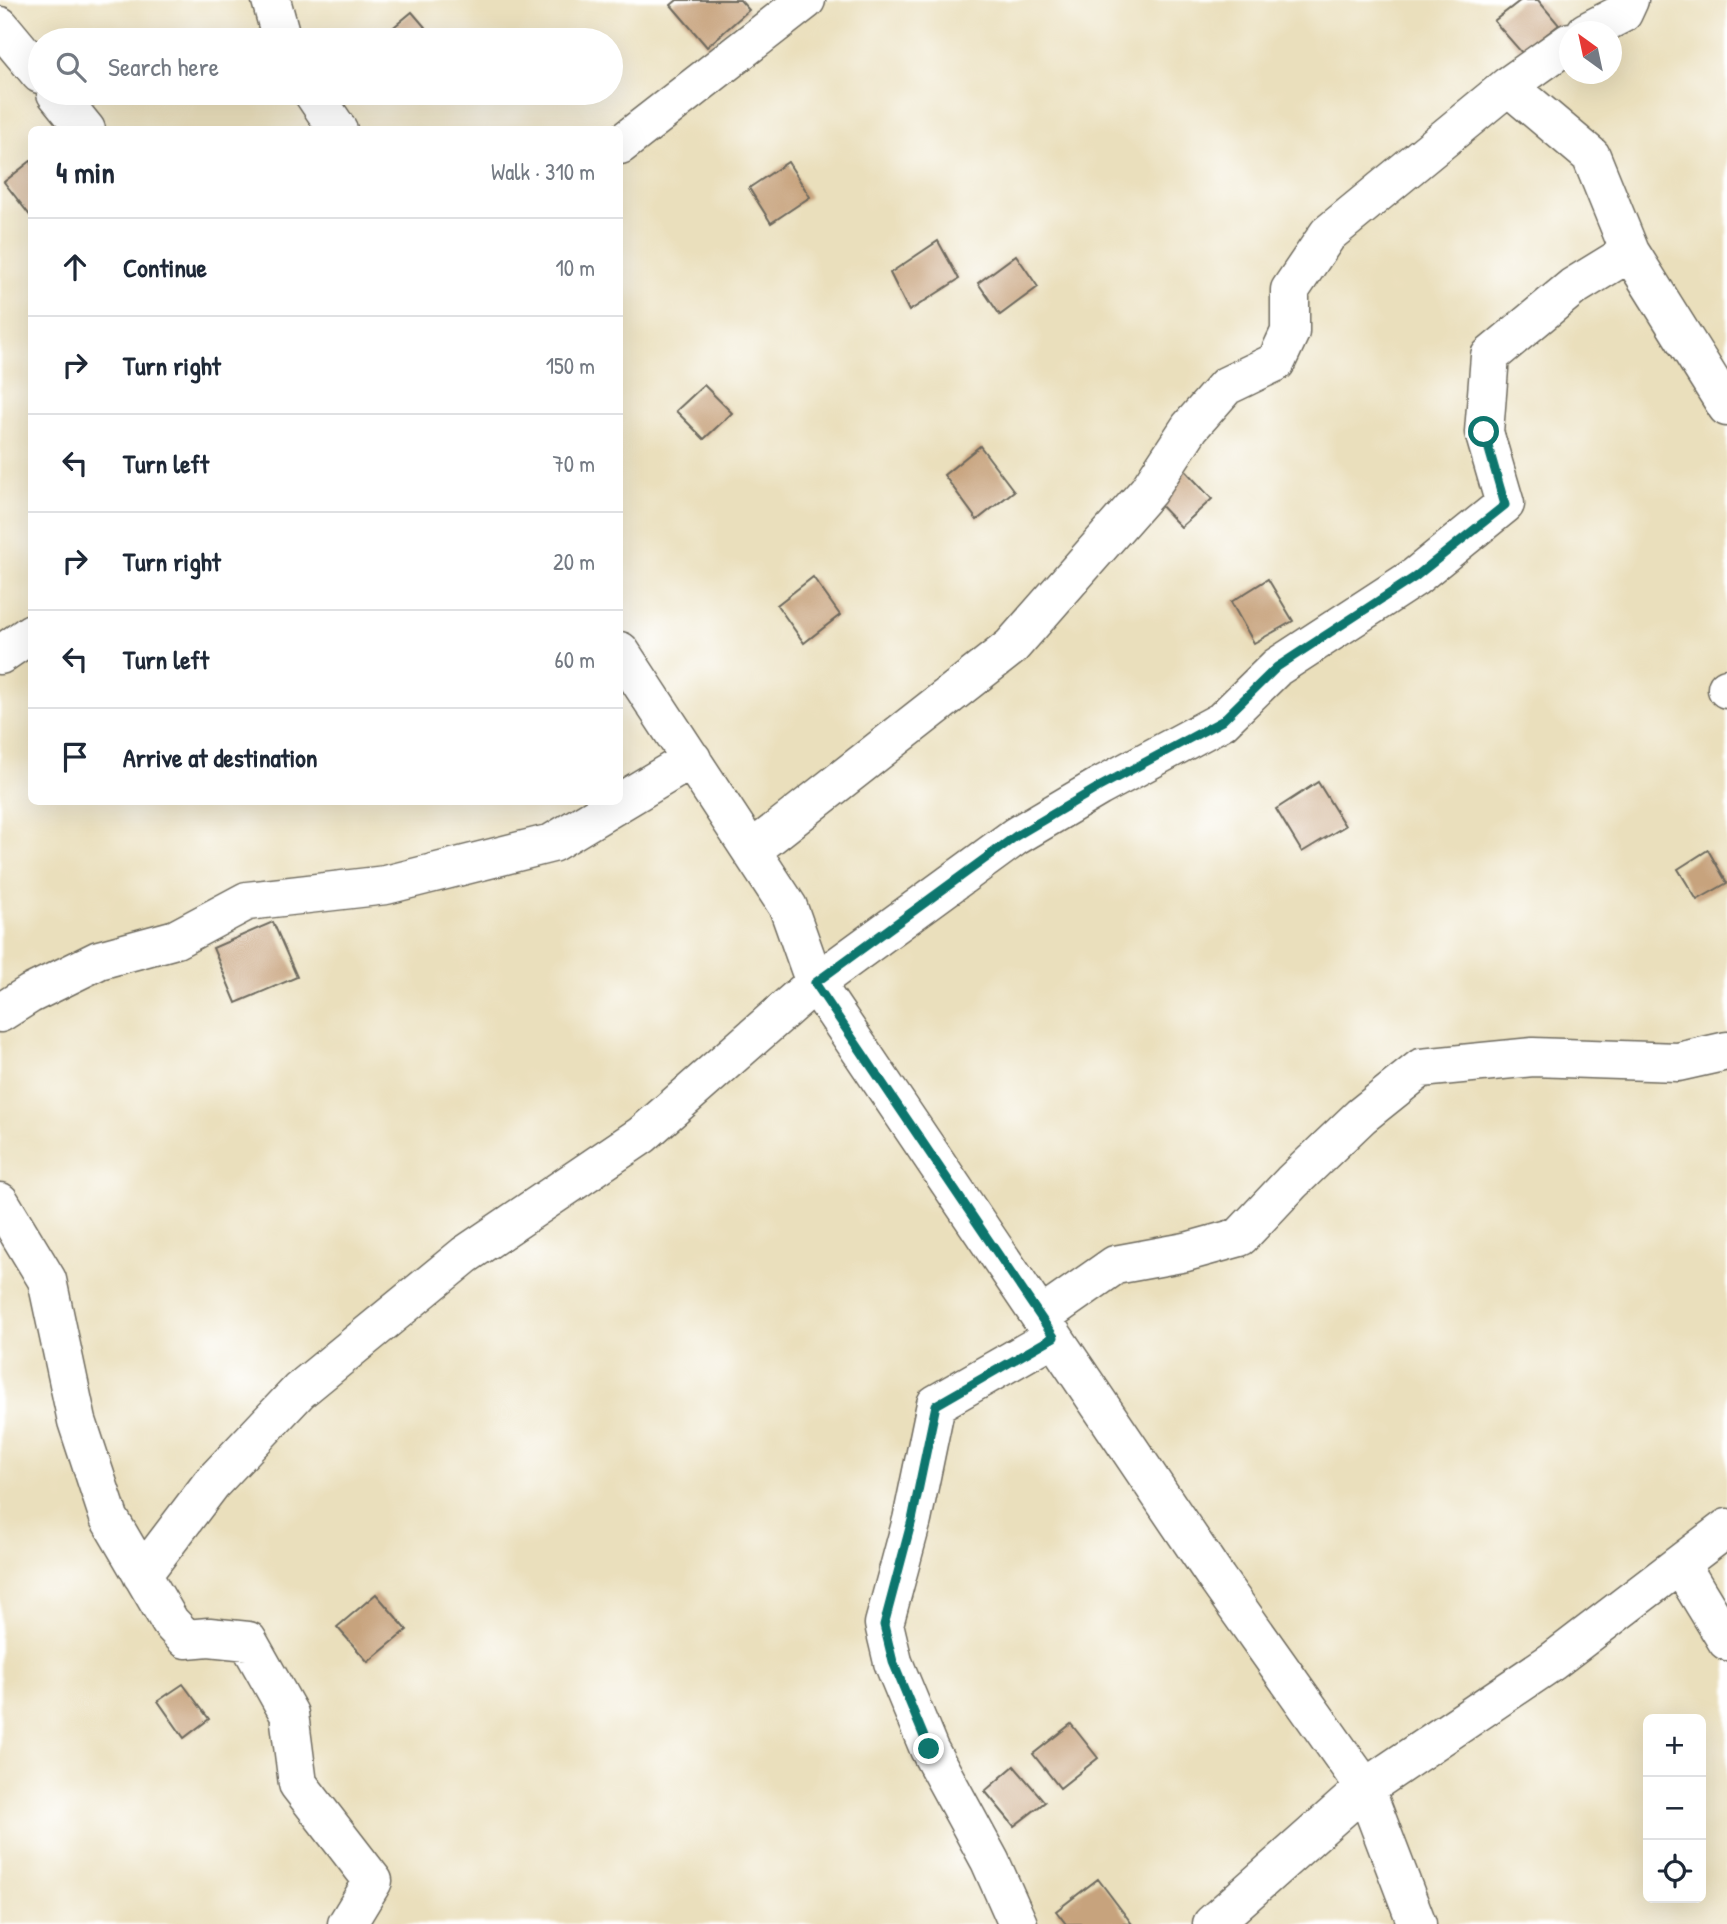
<!DOCTYPE html>
<html lang="en">
<head>
<meta charset="utf-8">
<style>
  :root { --surface:#fff; --page:#f6f6f7; --text:#1f2937; --muted:#747a83; --line:#e0e1e3 }
  body { margin:0; font-family:"Patrick Hand",sans-serif; background:var(--page); color:var(--text) }
  .controls { position:absolute; right:21px; bottom:21px; display:grid; overflow:hidden; border-radius:10px; box-shadow:0 7px 28px #0002 }
  .controls button { width:63px; height:63px; display:grid; place-items:center; padding:0; border:0; border-bottom:2px solid var(--line); background:var(--surface); color:var(--text); font:35px sans-serif }
  .compass { position:absolute; left:1559px; top:21px; width:63px; height:63px; border-radius:50%; background:var(--surface); box-shadow:0 7px 28px #0002; rotate:327deg }
  .stop { position:absolute; width:21px; height:21px; margin:-16px; border:5px solid #0f766e; border-radius:50%; background:#fff }
  .stop.end { background:#0f766e; border-color:#fff; box-shadow:0 2px 7px #0008 }
  .list { margin:0; padding:0; list-style:none }
  h2 { display:flex; justify-content:space-between; align-items:center; height:91px; margin:0; padding:0 28px; font-size:30px }
  h2 small { font-size:23px; font-weight:400; color:var(--muted) }
  .list li { display:grid; grid-template-columns:46px 1fr auto; gap:21px; align-items:center; box-sizing:border-box; height:98px; padding:0 28px; border-top:2px solid var(--line) }
  .list b { display:block; font-size:26px; white-space:nowrap }
  .list em { font-size:23px; font-style:normal; color:var(--muted) }
  .icon { flex:none; width:38px; height:38px; fill:none; stroke:currentColor; stroke-width:2; stroke-linecap:round; stroke-linejoin:round }
  .map { position:relative; flex:none; width:1727px; height:1924px; overflow:hidden }
  .search { position:absolute; background:var(--surface); box-shadow:0 7px 28px #0002; left:28px; top:28px; width:595px; height:77px; display:flex; align-items:center; gap:18px; box-sizing:border-box; padding:0 24px; border-radius:38px; color:var(--muted); font-size:26px }
  .panel { position:absolute; background:var(--surface); box-shadow:0 7px 28px #0002; left:28px; top:126px; width:595px; height:679px; border-radius:10px }
  .map>svg:first-child { display:block }
  .building { fill:#c7a37d }
  .lines { fill:none; stroke-linecap:round; stroke-linejoin:round }
  .street-casing { stroke:#6e6a5e; stroke-width:41 }
  .street { stroke:#fff; stroke-width:38 }
  .route { stroke:#0f766e; stroke-width:9 }
</style>
</head>
<body>
<div class="map">
<svg width="1727" height="1924" viewBox="0 0 1727 1924">
  <rect width="100%" height="100%" fill="#fff"/>
  <filter id="ink" filterUnits="userSpaceOnUse"><feTurbulence type="fractalNoise" baseFrequency=".0143" numOctaves="2"/><feDisplacementMap in="SourceGraphic" scale="14" xChannelSelector="R" yChannelSelector="G"/><feConvolveMatrix kernelMatrix="1 2 1 2 8 2 1 2 1" color-interpolation-filters="sRGB"/></filter>
  <filter id="wash" filterUnits="userSpaceOnUse"><feTurbulence type="fractalNoise" baseFrequency=".00686" numOctaves="4" result="noise"/><feDisplacementMap in="SourceGraphic" scale="28" xChannelSelector="R" yChannelSelector="G"/><feGaussianBlur stdDeviation="1.57" result="paint"/><feColorMatrix in="noise" values="0 0 0 0 0 0 0 0 0 0 0 0 0 0 0 0 0 1.4 0 .05"/><feComposite in="paint" operator="in"/></filter>
  <g filter="url(#wash)">
    <rect width="100%" height="100%" fill="#eadfbc"/>
    <g id="blocks">
      <path class="building" d="M 677,0 L 740,0 L 749,10 L 707,47 L 671,5 Z
        M 1521,0 L 1538,0 L 1559,25 L 1522,53 L 1494,21 Z
        M 412,12 L 436,40 L 378,40 Z
        M 32,160 L 32,218 L 4,182 Z
        M 788,162 L 810,197 L 771,223 L 749,188 Z
        M 938,241 L 959,279 L 909,311 L 890,273 Z
        M 1016,255 L 1038,287 L 1000,315 L 978,283 Z
        M 704,385 L 732,413 L 704,439 L 676,411 Z
        M 980,446 L 1014,491 L 977,520 L 944,475 Z
        M 1183,468 L 1212,499 L 1181,527 L 1153,498 Z
        M 813,577 L 840,615 L 804,643 L 777,605 Z
        M 1268,579 L 1293,621 L 1254,643 L 1231,602 Z
        M 1318,782 L 1345,826 L 1302,852 L 1276,809 Z
        M 1708,850 L 1727,883 L 1697,900 L 1678,869 Z
        M 273,922 L 297,977 L 236,1003 L 213,948 Z
        M 376,1594 L 407,1630 L 368,1662 L 337,1627 Z
        M 183,1684 L 209,1719 L 184,1738 L 158,1701 Z
        M 1071,1724 L 1098,1758 L 1060,1788 L 1033,1754 Z
        M 1014,1766 L 1045,1802 L 1014,1826 L 985,1791 Z
        M 1098,1879 L 1132,1924 L 1066,1924 L 1056,1911 Z"/>
    </g>
  </g>
  <g filter="url(#ink)">
    <use href="#blocks" fill-opacity="0" stroke="#6e6a5e" stroke-width="2"/>
    <g class="lines">
      <g class="street-casing">
        <path id="street" d="M 271,0 L 282,40
          M 0,26 L 40,74
          M 1586,32 L 1623,13 L 1629,0
          M 1508,86 L 1591,156 L 1630,252 L 1727,407
          M 56,93 L 86,130
          M 313,93 L 338,130
          M 620,145 L 806,0
          M 620,651 L 788,907 L 815,983 L 1217,1579 L 1365,1788 L 1417,1924
          M 0,655 L 32,633
          M 1727,688 L 1727,689
          M 752,850 L 1011,647 L 1148,491 L 1190,427 L 1226,386 L 1276,362 L 1290,332 L 1290,290 L 1328,234 L 1508,86 L 1570,42
          M 0,1013 L 30,994 L 99,960 L 176,939 L 247,901 L 386,885 L 552,843 L 692,759
          M 0,1202 L 47,1280 L 77,1421 L 109,1518 L 170,1622 L 186,1639 L 209,1637 L 248,1641 L 289,1714 L 298,1784 L 373,1881 L 347,1924
          M 1041,1317 L 1115,1265 L 1186,1252 L 1240,1237 L 1292,1182 L 1361,1116 L 1421,1068 L 1533,1057 L 1678,1062 L 1727,1051
          M 1680,1564 L 1727,1641
          M 142,1575 L 211,1484 L 299,1391 L 465,1255 L 642,1135 L 815,983 L 1016,836 L 1099,787 L 1222,721 L 1277,667 L 1415,577 L 1505,504 L 1484,432 L 1490,356 L 1573,287 L 1630,252
          M 1018,1924 L 990,1861 L 929,1749 L 893,1662 L 884,1624 L 912,1520 L 936,1404 L 1053,1337
          M 1212,1924 L 1365,1788 L 1553,1661 L 1727,1528"/>
      </g>
      <use href="#street" class="street"/>
    </g>
  </g>
  <g class="lines" filter="url(#ink)">
    <path class="route" d="M 929,1749 L 893,1662 L 884,1625 L 912,1520 L 936,1405 L 1054,1337 L 815,983 L 1016,836 L 1099,787 L 1222,721 L 1277,667 L 1415,577 L 1505,505 L 1484,432"/>
  </g>
</svg>
<div class="controls">
<button>+</button>
<button>−</button>
<button><svg class="icon" aria-label="locate" viewBox="0 0 24 24"><circle cx="12" cy="12" r="6"/><path d="M12 2v4M12 18v4M2 12h4M18 12h4"/></svg></button>
</div>
<svg class="compass" viewBox="-18 -18 36 36"><path d="M0-13l5 13h-10z" fill="#e53935"/><path d="M0 13l5-13h-10z" fill="#747a83"/></svg>
<div class="stop" style="left:1484px;top:432px"></div>
<div class="stop end" style="left:929px;top:1749px"></div>
<div class="search"><svg class="icon" aria-label="search" viewBox="0 0 24 24"><circle cx="10" cy="10" r="6"/><path d="M15 15l6 6"/></svg>Search here</div>
<section class="panel">
<h2>4 min<small>Walk · 310 m</small></h2>
<ul class="list">
<li><svg class="icon" aria-label="ahead" viewBox="0 0 24 24"><path d="M12 20V5M6 11l6-6 6 6"/></svg><div><b>Continue</b></div><em>10 m</em></li>
<li><svg class="icon" aria-label="right" viewBox="0 0 24 24"><path d="M7 20v-9h11M14 6l5 5-5 5"/></svg><div><b>Turn right</b></div><em>150 m</em></li>
<li><svg class="icon" aria-label="left" viewBox="0 0 24 24"><path d="M17 20v-9H6M10 6l-5 5 5 5"/></svg><div><b>Turn left</b></div><em>70 m</em></li>
<li><svg class="icon" aria-label="right" viewBox="0 0 24 24"><path d="M7 20v-9h11M14 6l5 5-5 5"/></svg><div><b>Turn right</b></div><em>20 m</em></li>
<li><svg class="icon" aria-label="left" viewBox="0 0 24 24"><path d="M17 20v-9H6M10 6l-5 5 5 5"/></svg><div><b>Turn left</b></div><em>60 m</em></li>
<li><svg class="icon" aria-label="arrive" viewBox="0 0 24 24"><path d="M6 21V4h12l-3 4 3 4H6"/></svg><div><b>Arrive at destination</b></div></li>
</ul>
</section>
</div>
</body>
</html>
